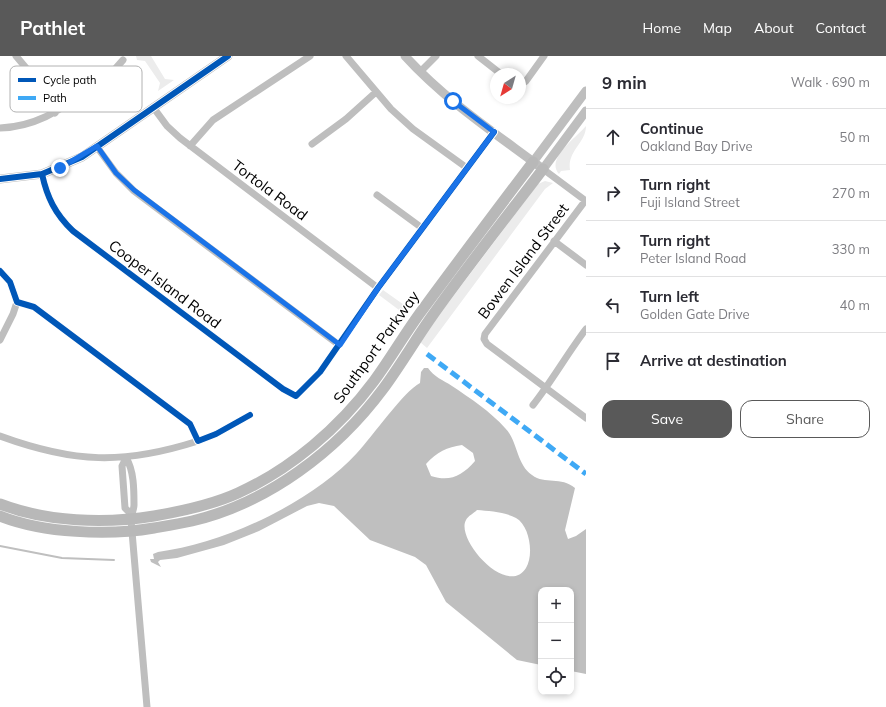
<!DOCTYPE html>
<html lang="en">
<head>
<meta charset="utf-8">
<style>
  :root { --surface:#fff; --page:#f2f2f3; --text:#2b2b33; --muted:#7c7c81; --line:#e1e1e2; --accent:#595959 }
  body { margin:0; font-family:Mulish,sans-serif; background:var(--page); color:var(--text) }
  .controls { position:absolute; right:12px; bottom:12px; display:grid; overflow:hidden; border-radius:8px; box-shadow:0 2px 6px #0003 }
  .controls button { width:36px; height:36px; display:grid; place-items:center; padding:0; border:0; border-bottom:1px solid var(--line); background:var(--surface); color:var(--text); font:20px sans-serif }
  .compass { position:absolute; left:490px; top:12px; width:36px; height:36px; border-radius:50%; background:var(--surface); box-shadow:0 2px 6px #0003; rotate:217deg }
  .stop { position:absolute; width:12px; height:12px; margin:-9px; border:3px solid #1a73e8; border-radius:50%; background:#fff }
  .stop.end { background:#1a73e8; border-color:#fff; box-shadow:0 1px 4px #0008 }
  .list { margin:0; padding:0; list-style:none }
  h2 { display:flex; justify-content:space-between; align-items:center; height:52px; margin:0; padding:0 16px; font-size:17px }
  h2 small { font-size:13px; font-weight:400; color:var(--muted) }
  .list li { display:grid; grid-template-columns:26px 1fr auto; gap:12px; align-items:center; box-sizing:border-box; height:56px; padding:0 16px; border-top:1px solid var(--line) }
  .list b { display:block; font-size:15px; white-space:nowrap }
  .list p { margin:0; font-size:13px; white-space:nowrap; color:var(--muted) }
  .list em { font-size:13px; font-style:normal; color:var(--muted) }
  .actions { display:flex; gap:8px; padding:12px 16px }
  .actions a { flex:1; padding:9px 0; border:1px solid var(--accent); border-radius:12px; text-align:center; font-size:14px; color:var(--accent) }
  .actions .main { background:var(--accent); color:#fff }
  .icon { flex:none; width:22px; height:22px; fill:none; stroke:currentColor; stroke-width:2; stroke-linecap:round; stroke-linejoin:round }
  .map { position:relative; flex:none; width:586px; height:651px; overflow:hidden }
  header { display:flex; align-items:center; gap:24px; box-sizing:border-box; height:56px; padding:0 20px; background:var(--accent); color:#fff }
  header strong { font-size:19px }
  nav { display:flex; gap:22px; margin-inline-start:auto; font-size:14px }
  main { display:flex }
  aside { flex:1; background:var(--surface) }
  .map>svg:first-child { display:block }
  .green { fill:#ececec }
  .water { fill:#bfbfbf; fill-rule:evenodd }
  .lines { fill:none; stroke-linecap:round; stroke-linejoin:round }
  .stream { stroke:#bfbfbf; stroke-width:2 }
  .minor { stroke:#bebebe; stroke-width:7 }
  .tertiary { stroke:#bebebe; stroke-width:9 }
  .secondary { stroke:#b8b8b8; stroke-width:11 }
  .quiet { stroke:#3fa9f5; stroke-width:5; stroke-dasharray:10 5; stroke-linecap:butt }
  .cycleway-casing { stroke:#fff; stroke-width:8 }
  .cycleway { stroke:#0057b8; stroke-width:6 }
  .route { stroke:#1a73e8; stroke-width:5 }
  .labels { text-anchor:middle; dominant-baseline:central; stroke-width:3; stroke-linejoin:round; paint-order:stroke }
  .street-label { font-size:15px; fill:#000; stroke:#fff }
  .key { fill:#fff; stroke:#b2b2b2; stroke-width:1 }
  .key-label { font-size:11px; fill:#000 }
</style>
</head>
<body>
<header>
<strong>Pathlet</strong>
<nav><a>Home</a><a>Map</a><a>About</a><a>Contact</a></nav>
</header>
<main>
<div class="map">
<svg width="586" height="651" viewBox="0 0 586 651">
  <rect width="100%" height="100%" fill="#fff"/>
  <path class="green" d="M 136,0 L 151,0 L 165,23 L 174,24 L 158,35 L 160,27 L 145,5 L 137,4 Z
    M 586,70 C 586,87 567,95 570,114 L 561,115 L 559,118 C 545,103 577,81 586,70 Z
    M 545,125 L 553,127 L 545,133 L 427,292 L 420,286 L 430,271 L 538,128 Z
    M 383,234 L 407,251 L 403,257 L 379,239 Z"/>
  <path class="water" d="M 424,312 L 428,312 C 434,321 443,324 452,330 C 470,342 491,356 505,372 C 518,385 516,408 532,419 C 545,429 561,420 575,432 L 565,474 L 568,483 L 576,480 L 586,473 L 586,618 L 571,615 L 571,534 L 541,534 L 541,609 L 517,604 L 446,546 L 426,509 L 415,501 L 370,484 L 334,450 L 319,447 L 307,450 L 259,475 L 224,489 L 177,502 L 160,504 L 158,506 L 161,511 L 151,506 L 150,503 L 154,503 L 153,498 L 158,496 C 225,487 311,447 357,397 C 372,381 404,335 420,327 L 421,316 ZM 462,389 L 473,397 L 475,405 C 462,420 450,426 431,420 L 426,408 C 437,396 447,391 462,389 ZM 477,454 C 489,455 505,456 516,462 C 530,470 534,499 526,512 C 507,542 455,483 466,464 C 468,460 474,457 477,454 Z"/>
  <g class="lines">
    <path class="stream" d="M 0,490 L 62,502 L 114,504"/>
    <path class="minor" d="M 16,0 L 32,19 L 55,57
      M 346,0 L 391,53 L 413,73 L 467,112
      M 478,0 L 501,18
      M 420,16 L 436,0
      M 520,29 L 526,25 L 544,0
      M 153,51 L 167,70 L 180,82 L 378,232
      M 0,72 C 34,71 59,55 86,36 C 100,26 113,17 123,4
      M 312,88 L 346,63 L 376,36
      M 190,90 L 213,64 L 310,0
      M 97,91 L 116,117 L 134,135 L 339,289
      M 543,113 L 586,145
      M 42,118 C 47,141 55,158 73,175 L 283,333 L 296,340 L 320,316 L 378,232 L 494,76
      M 377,139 L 422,172
      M 585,145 L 485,278 L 484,283 L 487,288 L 586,362
      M 554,185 L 586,209
      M 0,215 L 10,226 L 17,246 L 34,251 L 190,368 L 198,385 L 216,378 L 250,359
      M 0,284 L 13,258 L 17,246
      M 533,349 C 552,325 567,298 586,273
      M 0,380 C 74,407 123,409 198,385
      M 126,402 C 134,414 134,434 134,449 C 134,454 131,458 131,464 L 147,651
      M 126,402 L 122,410 L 125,452 L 131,458"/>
    <path class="tertiary" d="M 405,0 C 445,44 495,77 543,113 L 586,55
      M 533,106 L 586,35
      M 0,123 L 42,118 L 82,101 L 228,0"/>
    <path class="secondary" d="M 0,448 C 47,466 105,468 154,460 C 183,455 212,449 238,437 C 291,413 339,372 374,325 C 391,302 405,277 423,253 C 459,204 496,155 533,106
      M 0,460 C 43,477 108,480 154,472 C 166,470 179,468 192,465 C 268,447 337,395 383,333 C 400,310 414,286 430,263 C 466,212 505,163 543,113"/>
    <path class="quiet" d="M 427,298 L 586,418"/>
    <g class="cycleway-casing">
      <path id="cycleway" d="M 42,118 C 47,141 55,158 73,175 L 283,333 L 296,340 L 320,316 L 378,232 L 494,76
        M 0,123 L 42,118 L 82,101 L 228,0
        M 0,215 L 10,226 L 17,246 L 34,251 L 190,368 L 198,385 L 216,378 L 250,359"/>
    </g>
    <use href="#cycleway" class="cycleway"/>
  </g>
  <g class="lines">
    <path class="route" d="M 60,112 L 97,90 L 116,117 L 134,134 L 340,289 L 378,232 L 494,76 L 453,45"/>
  </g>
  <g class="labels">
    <g class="street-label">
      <text transform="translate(270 134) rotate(37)">Tortola Road</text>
      <text transform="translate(523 205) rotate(-53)">Bowen Island Street</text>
      <text transform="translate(165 228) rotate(37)">Cooper Island Road</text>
      <text transform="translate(376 291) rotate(-54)">Southport Parkway</text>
    </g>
  </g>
  <rect x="10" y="10" width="132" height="46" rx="6" class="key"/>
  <rect x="18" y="22" width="18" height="4" fill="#0057b8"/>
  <rect x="18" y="40" width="18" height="4" fill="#3fa9f5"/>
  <g class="key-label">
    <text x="43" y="28">Cycle path</text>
    <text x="43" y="46">Path</text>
  </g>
</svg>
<div class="controls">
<button>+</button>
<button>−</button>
<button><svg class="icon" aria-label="locate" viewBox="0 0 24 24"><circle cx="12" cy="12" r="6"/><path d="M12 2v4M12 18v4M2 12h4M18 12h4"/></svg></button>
</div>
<svg class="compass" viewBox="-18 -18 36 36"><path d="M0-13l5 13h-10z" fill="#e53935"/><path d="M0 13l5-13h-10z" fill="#7c7c81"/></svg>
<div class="stop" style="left:453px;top:45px"></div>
<div class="stop end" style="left:60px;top:112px"></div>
</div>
<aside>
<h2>9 min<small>Walk · 690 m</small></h2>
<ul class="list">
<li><svg class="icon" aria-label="ahead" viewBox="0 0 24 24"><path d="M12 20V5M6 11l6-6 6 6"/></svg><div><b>Continue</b><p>Oakland Bay Drive</p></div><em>50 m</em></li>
<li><svg class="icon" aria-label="right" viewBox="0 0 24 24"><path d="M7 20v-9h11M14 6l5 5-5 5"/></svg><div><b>Turn right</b><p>Fuji Island Street</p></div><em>270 m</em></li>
<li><svg class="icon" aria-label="right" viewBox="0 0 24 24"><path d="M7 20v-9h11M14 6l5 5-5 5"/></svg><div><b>Turn right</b><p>Peter Island Road</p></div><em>330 m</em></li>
<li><svg class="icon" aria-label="left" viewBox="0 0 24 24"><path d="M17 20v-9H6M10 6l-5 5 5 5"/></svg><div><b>Turn left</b><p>Golden Gate Drive</p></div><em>40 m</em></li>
<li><svg class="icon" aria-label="arrive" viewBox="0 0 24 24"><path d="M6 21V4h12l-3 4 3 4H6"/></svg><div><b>Arrive at destination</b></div></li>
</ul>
<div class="actions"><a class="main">Save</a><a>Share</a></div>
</aside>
</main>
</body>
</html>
